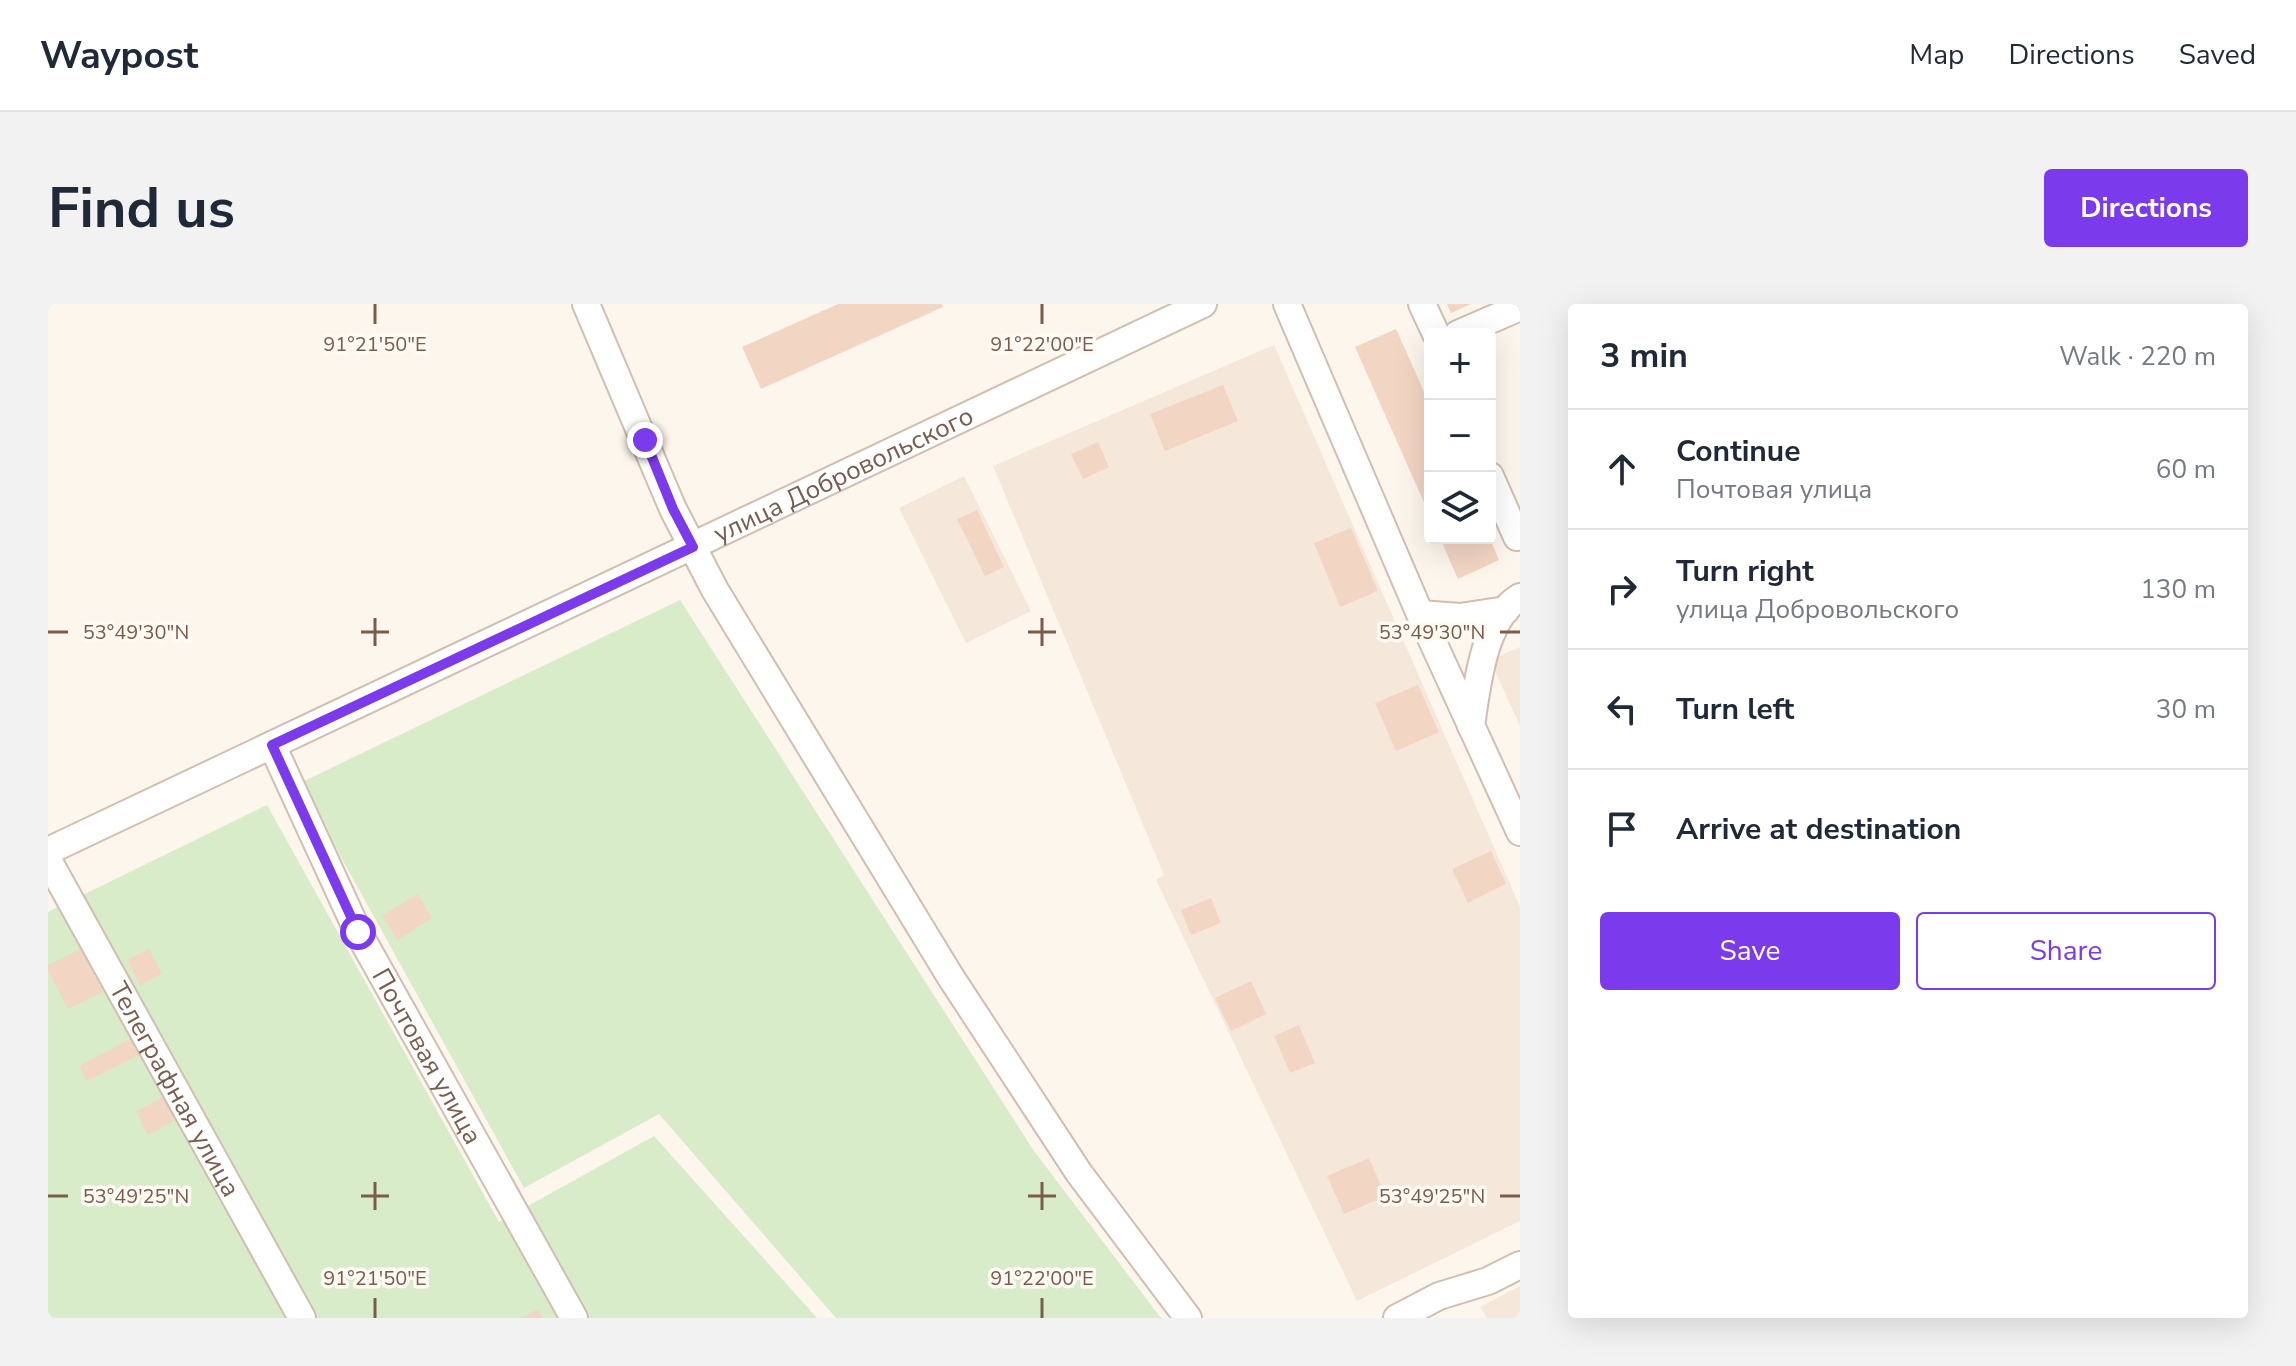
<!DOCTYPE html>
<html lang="en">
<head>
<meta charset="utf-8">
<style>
  :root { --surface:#fff; --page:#f2f2f3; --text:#1f2937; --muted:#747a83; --line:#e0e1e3; --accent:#7c3aed }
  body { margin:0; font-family:"Nunito Sans",sans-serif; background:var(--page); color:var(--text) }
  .controls { position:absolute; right:24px; top:24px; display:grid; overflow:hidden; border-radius:8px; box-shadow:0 8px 32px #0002 }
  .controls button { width:72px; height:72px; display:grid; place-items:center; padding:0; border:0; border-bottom:2px solid var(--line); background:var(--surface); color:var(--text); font:40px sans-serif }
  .stop { position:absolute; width:24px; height:24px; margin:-18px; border:6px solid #7c3aed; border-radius:50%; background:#fff }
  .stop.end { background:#7c3aed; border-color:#fff; box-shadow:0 2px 8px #0008 }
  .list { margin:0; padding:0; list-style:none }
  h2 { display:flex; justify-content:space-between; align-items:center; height:104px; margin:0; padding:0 32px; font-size:34px }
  h2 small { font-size:26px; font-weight:400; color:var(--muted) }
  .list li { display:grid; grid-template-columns:52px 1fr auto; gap:24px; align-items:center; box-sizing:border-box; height:120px; padding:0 32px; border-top:2px solid var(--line) }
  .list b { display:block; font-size:30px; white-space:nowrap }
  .list p { margin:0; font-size:26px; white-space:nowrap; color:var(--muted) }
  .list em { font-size:26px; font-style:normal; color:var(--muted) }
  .actions { display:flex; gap:16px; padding:24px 32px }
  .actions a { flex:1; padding:18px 0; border:2px solid var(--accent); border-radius:8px; text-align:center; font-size:28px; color:var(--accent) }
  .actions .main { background:var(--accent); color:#fff }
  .icon { flex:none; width:44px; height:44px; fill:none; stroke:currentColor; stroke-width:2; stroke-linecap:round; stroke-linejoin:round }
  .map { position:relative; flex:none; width:1472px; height:1014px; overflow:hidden; border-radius:8px }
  header { display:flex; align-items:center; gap:48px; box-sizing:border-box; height:112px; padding:0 40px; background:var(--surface); border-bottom:2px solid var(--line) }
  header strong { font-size:38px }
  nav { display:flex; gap:44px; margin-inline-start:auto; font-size:28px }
  .intro { display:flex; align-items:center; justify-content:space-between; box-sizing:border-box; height:192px; padding:0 48px }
  h1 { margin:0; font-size:56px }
  .button { padding:20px 36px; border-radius:8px; background:var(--accent); color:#fff; font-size:28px; font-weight:700 }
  main { display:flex; gap:48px; padding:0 48px }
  aside { flex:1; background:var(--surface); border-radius:8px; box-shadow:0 8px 32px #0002 }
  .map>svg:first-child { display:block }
  .residential { fill:#f5e8da }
  .green { fill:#d8ecc9 }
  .building { fill:#f3d5c3 }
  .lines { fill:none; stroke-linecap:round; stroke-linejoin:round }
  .minor-casing { stroke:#d1beb0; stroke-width:30 }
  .minor { stroke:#fff; stroke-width:26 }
  .route { stroke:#7c3aed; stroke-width:10 }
  .ticks { fill:none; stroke:#7a5c4d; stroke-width:3 }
  .labels { text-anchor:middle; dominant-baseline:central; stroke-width:7; stroke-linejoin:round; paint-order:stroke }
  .street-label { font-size:26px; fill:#7a5c4d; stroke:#fffaf3 }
  .ticks-label { font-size:20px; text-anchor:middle; fill:#7a5c4d; stroke:#fffaf3; stroke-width:7; stroke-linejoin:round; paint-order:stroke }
</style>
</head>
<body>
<header>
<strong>Waypost</strong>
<nav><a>Map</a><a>Directions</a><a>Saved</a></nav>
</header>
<div class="intro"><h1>Find us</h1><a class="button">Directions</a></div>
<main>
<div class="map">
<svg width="1472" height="1014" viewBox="0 0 1472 1014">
  <rect width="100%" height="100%" fill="#fdf6ec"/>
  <path class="residential" d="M 1226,41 L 1472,603 L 1472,917 L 1309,997 L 1108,576 L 1116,571 L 945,162 Z
    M 916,172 L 983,307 L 918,339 L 851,204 Z
    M 1472,343 L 1472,422 L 1442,356 Z
    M 1472,982 L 1472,1014 L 1439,1014 L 1432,1003 Z"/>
  <path class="green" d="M 632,296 L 986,847 L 1113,1014 L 788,1014 L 611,810 L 476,884 L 252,479 Z
    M 219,501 L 451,918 L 606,832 L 769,1014 L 0,1014 L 0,608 Z"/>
  <path class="building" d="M 790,0 L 894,0 L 895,3 L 713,85 L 694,43 Z
    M 1399,0 L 1423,0 L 1403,9 Z
    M 1348,25 L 1382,101 L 1382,212 L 1307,43 Z
    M 1175,81 L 1190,117 L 1117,147 L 1102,110 Z
    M 1050,138 L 1061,163 L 1035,175 L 1023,150 Z
    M 929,206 L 956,263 L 937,272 L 909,215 Z
    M 1303,224 L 1330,287 L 1292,303 L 1266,239 Z
    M 1392,234 L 1442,234 L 1451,256 L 1410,275 Z
    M 1370,381 L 1391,428 L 1348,447 L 1327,399 Z
    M 1443,547 L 1458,580 L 1420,599 L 1404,565 Z
    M 369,590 L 384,614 L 350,636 L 334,612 Z
    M 1163,594 L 1173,619 L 1143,631 L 1133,606 Z
    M 33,645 L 55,688 L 20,705 L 0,667 L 0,661 Z
    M 101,645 L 114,670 L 92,681 L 79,656 Z
    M 1203,677 L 1218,710 L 1183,727 L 1167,694 Z
    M 1251,721 L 1267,759 L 1242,769 L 1226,732 Z
    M 82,735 L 91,751 L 39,777 L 31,762 Z
    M 117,792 L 129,815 L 100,831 L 88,808 Z
    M 1321,854 L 1338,892 L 1296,910 L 1279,872 Z
    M 490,1005 L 495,1014 L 473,1014 Z"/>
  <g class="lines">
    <g class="minor-casing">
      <g id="minor">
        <path d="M 538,0 L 625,205 L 667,286 L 902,672 L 1031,869 L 1140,1014"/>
        <path d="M 1239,0 L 1372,310 L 1472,528"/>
        <path d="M 1374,0 L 1388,30"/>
        <path d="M 1410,30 L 1472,3"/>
        <path d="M 1442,172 L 1469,233 L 1472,232"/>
        <path d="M 1372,310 L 1412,313 L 1458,306"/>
        <path d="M 1423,422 C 1429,383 1435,315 1472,293"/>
        <path id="s1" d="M 224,441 L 310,628 L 526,1014"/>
        <path id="s2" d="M 0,547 L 1155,0"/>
        <path id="s3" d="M 0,556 L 254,1014"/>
        <path d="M 1349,1014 L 1391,992 L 1440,977 L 1472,961"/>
      </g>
    </g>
    <use href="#minor" class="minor"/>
  </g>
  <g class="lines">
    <path class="route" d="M 310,628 L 224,441 L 645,243 L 625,205 L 597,136"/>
  </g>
  <path class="ticks" d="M 327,0 L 327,20M 994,0 L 994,20M 327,314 L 327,342M 994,314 L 994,342M 0,328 L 20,328M 313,328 L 341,328M 980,328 L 1008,328M 1452,328 L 1472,328M 327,878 L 327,906M 994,878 L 994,906M 0,892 L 20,892M 313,892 L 341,892M 980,892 L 1008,892M 1452,892 L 1472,892M 327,994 L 327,1014M 994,994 L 994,1014"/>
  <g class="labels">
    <g class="street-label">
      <text stroke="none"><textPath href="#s2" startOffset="880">улица Добровольского</textPath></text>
      <text stroke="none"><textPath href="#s1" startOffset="348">Почтовая улица</textPath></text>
      <text stroke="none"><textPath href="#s3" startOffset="262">Телеграфная улица</textPath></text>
    </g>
  </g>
  <g class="ticks-label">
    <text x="327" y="47">91°21'50"E</text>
    <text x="994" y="47">91°22'00"E</text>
    <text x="88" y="335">53°49'30"N</text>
    <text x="1384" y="335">53°49'30"N</text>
    <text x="88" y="899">53°49'25"N</text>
    <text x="1384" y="899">53°49'25"N</text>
    <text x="327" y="981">91°21'50"E</text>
    <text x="994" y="981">91°22'00"E</text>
  </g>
</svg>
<div class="controls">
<button>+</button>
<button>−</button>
<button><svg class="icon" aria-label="layers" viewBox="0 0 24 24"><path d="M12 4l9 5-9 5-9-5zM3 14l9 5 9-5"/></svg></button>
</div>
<div class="stop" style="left:310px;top:628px"></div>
<div class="stop end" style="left:597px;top:136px"></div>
</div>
<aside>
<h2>3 min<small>Walk · 220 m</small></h2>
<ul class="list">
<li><svg class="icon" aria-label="ahead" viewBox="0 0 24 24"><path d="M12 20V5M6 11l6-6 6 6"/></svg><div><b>Continue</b><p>Почтовая улица</p></div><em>60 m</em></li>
<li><svg class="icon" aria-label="right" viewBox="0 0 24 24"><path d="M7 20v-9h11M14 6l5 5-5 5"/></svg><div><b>Turn right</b><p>улица Добровольского</p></div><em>130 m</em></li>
<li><svg class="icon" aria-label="left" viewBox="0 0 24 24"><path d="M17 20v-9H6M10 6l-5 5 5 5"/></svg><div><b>Turn left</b></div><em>30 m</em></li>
<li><svg class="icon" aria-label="arrive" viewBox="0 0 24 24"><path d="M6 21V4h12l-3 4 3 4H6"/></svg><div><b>Arrive at destination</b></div></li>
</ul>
<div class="actions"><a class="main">Save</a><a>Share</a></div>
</aside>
</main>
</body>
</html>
